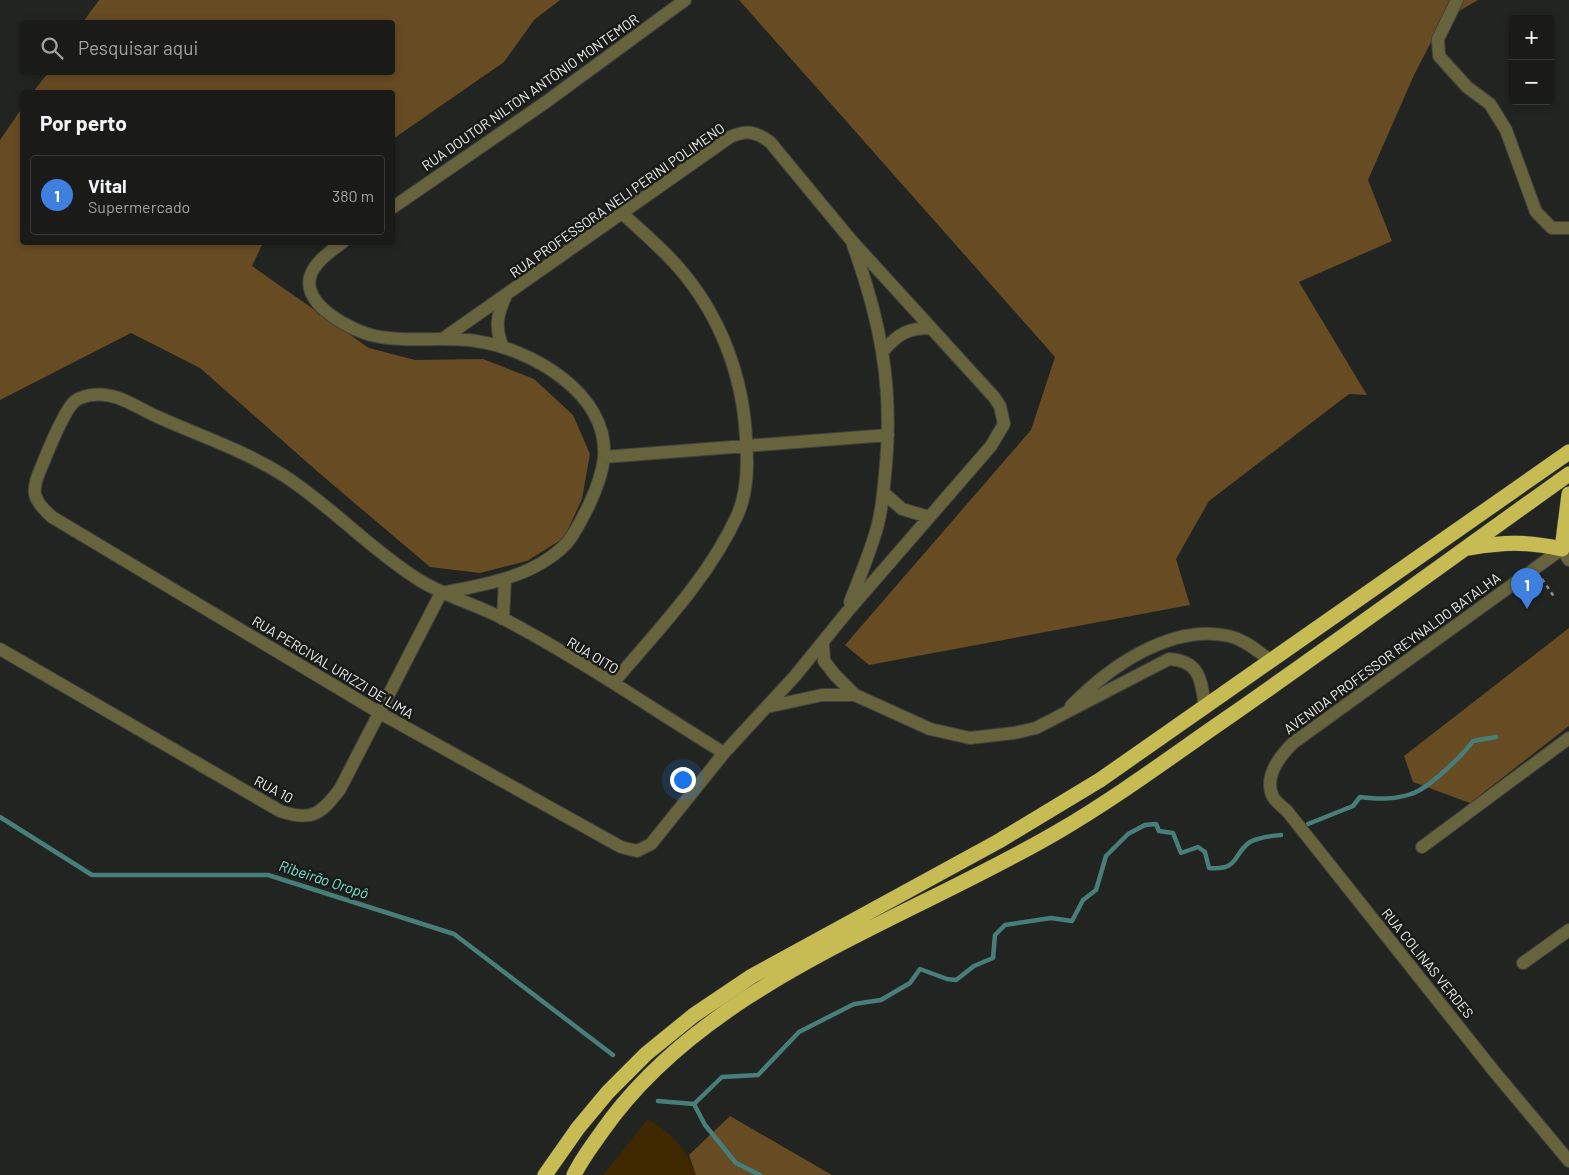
<!DOCTYPE html>
<html lang="pt">
<head>
<meta charset="utf-8">
<style>
  :root { --surface:#1a1b19; --page:#272826; --text:#f1f3f6; --muted:#9fa1a2; --line:#383938; --accent:#8c9099 }
  body { margin:0; font-family:Barlow,sans-serif; background:var(--page); color:var(--text) }
  .controls { position:absolute; right:15px; top:15px; display:grid; overflow:hidden; border-radius:5px; box-shadow:0 2px 8px #0003 }
  .controls button { width:45px; height:45px; display:grid; place-items:center; padding:0; border:0; border-bottom:1px solid var(--line); background:var(--surface); color:var(--text); font:25px sans-serif }
  .you { position:absolute; left:682px; top:779px; width:18px; height:18px; margin:-12px; border:4px solid #fff; border-radius:50%; background:#1a73e8; box-shadow:0 0 0 8px #1a73e833 }
  .badge { display:grid; place-items:center; width:32px; height:32px; border-radius:50%; background:var(--accent); color:#fff; font-size:16px; font-weight:700 }
  .pin { position:absolute; translate:-50% -41px; filter:drop-shadow(0 1px 2px #0008) }
  .pin::after { content:''; position:absolute; top:26px; width:18px; height:15px; background:inherit; clip-path:polygon(0 0,100% 0,50% 100%) }
  .list { margin:0; padding:0; list-style:none }
  h2 { display:flex; justify-content:space-between; align-items:center; height:65px; margin:0; padding:0 20px; font-size:21px }
  h2 small { font-size:16px; font-weight:400; color:var(--muted) }
  .list li { display:grid; grid-template-columns:32px 1fr auto; gap:15px; align-items:center; box-sizing:border-box; height:80px; margin:0 10px 10px; padding:0 10px; border:1px solid var(--line); border-radius:5px }
  .list b { display:block; font-size:19px; white-space:nowrap }
  .list p { margin:0; font-size:16px; white-space:nowrap; color:var(--muted) }
  .list em { font-size:16px; font-style:normal; color:var(--muted) }
  .icon { flex:none; width:28px; height:28px; fill:none; stroke:currentColor; stroke-width:2; stroke-linecap:round; stroke-linejoin:round }
  .map { position:relative; flex:none; width:1569px; height:1175px; overflow:hidden }
  .search { position:absolute; background:var(--surface); box-shadow:0 2px 8px #0003; left:20px; top:20px; width:375px; height:55px; display:flex; align-items:center; gap:12px; box-sizing:border-box; padding:0 18px; border-radius:5px; color:var(--muted); font-size:19px }
  .panel { position:absolute; background:var(--surface); box-shadow:0 2px 8px #0003; left:20px; top:90px; width:375px; height:155px; border-radius:5px }
  .map>svg:first-child { display:block }
  .green { fill:#3f2800 }
  .forest { fill:#664b23 }
  .lines { fill:none; stroke-linecap:round; stroke-linejoin:round }
  .stream { stroke:#477e7a; stroke-width:4.5 }
  .minor-casing { stroke:#3f413e; stroke-width:14 }
  .highway-casing { stroke:#3f413e; stroke-width:16 }
  .path { stroke:#8c8e8b; stroke-width:2.5; stroke-dasharray:4 4; stroke-linecap:butt }
  .minor { stroke:#67633c; stroke-width:12 }
  .highway { stroke:#c7bc53; stroke-width:15 }
  .labels { text-anchor:middle; dominant-baseline:central; stroke-width:5; stroke-linejoin:round; paint-order:stroke }
  .street-label { font-size:14px; fill:#eef0ee; stroke:#191b18 }
  .water-label { font-size:15px; font-style:italic; fill:#7ce2d8; stroke:#191b18 }
</style>
</head>
<body>
<div class="map">
<svg width="1569" height="1175" viewBox="0 0 1569 1175">
  <rect width="100%" height="100%" fill="#222421"/>
  <path class="green" d="M 648,1119 C 673,1136 686,1146 696,1175 L 603,1175 Z"/>
  <path class="forest" d="M 99,0 L 560,0 L 534,20 L 504,62 L 393,139 L 392,92 L 33,92 L 48,73 L 392,72 L 392,22 L 83,22 Z
    M 739,0 L 1478,0 L 1442,21 L 1414,75 L 1368,180 L 1392,241 L 1299,282 L 1367,395 L 1349,394 L 1209,501 L 1176,559 L 1190,605 L 869,665 L 845,645 L 1031,430 L 1055,357 Z
    M 22,108 L 22,242 L 263,243 L 252,266 L 369,348 L 415,360 L 483,359 L 534,379 L 573,415 L 590,454 L 582,499 L 564,538 L 527,561 L 480,573 L 430,567 L 318,472 L 200,368 L 131,333 L 0,400 L 0,140 Z
    M 1569,628 L 1569,726 L 1470,803 L 1413,782 L 1404,756 Z
    M 730,1116 L 832,1175 L 696,1175 L 689,1155 Z"/>
  <g class="lines">
    <path class="stream" d="M 0,817 L 92,875 L 268,875 L 454,934 L 613,1055
      M 1308,824 L 1353,806 L 1360,797 C 1377,799 1394,800 1411,794 C 1428,789 1462,756 1473,741 L 1496,737
      M 658,1101 L 694,1104 L 705,1125 L 736,1163 L 760,1175
      M 694,1104 L 722,1077 L 758,1075 L 799,1032 L 854,1004 L 881,1000 L 910,983 L 920,969 L 947,979 L 956,980 L 974,966 L 993,958 L 995,935 L 1005,925 L 1051,918 L 1072,921 L 1083,900 L 1096,890 L 1106,856 L 1128,834 L 1145,825 L 1156,824 L 1159,831 L 1173,833 L 1181,853 L 1198,847 L 1205,852 L 1209,868 C 1240,871 1233,853 1250,842 C 1259,837 1271,836 1281,835"/>
    <g class="minor-casing">
      <path id="minor" d="M 1457,0 L 1438,39 L 1439,56 L 1467,87 L 1490,104 L 1506,130 L 1536,212 L 1552,228 L 1569,228
        M 392,208 L 546,102 L 685,0
        M 343,242 C 331,251 314,262 310,277 C 303,306 352,331 375,336 C 408,343 442,336 476,341 C 531,349 609,393 604,458 C 602,475 596,490 589,505 C 583,517 575,534 566,544 C 534,577 484,585 441,593
        M 444,338 L 730,137 C 747,130 755,131 770,142 L 851,240 L 994,397 L 1000,406 L 1004,424 L 991,446 L 847,612 L 795,676 L 724,753 L 651,844 L 637,851 L 621,847 L 380,713 L 52,517 C 33,500 30,492 41,468 C 47,453 64,410 75,401 C 79,398 88,395 92,395 C 116,391 137,408 158,417 C 200,436 243,450 283,475 C 330,505 369,548 416,578 C 443,596 475,604 504,619 C 580,659 651,708 724,753
        M 502,345 C 495,327 497,315 505,298
        M 883,351 C 898,334 908,328 930,328
        M 604,457 L 888,435
        M 884,493 L 902,509 L 929,517
        M 1566,546 L 1293,743 C 1280,756 1263,777 1273,797 C 1276,802 1283,807 1287,811 L 1493,1070 L 1569,1161
        M 1562,549 L 1569,560
        M 850,602 C 860,576 871,551 878,524 C 883,504 884,484 886,464 C 893,385 880,319 853,245
        M 503,619 L 505,579
        M 823,643 L 824,661 L 835,675 L 855,695 L 930,729 L 970,738 L 1014,733 L 1036,728 L 1169,659 C 1201,661 1201,681 1205,707
        M 0,649 L 280,811 C 312,822 321,814 340,789 L 441,593
        M 613,683 C 657,631 708,579 737,516 C 748,492 748,464 746,438 C 743,376 720,315 679,268 C 662,248 641,231 622,213
        M 1071,706 C 1109,667 1171,623 1229,636 C 1246,640 1258,652 1272,661
        M 767,707 L 822,695 L 855,695
        M 1422,847 L 1569,738
        M 1523,963 L 1569,930"/>
    </g>
    <g class="highway-casing">
      <path id="highway" d="M 1468,548 C 1505,542 1525,541 1562,549 L 1569,494
        M 545,1175 L 578,1128 L 608,1092 L 646,1054 L 694,1015 L 752,976 L 999,841 L 1100,780 L 1569,452
        M 574,1175 C 581,1160 591,1147 601,1133 C 705,982 906,921 1059,831 C 1119,796 1176,753 1233,714 C 1346,635 1457,554 1569,474"/>
    </g>
    <path class="path" d="M 1542,579 L 1555,598"/>
    <use href="#minor" class="minor"/>
    <use href="#highway" class="highway"/>
  </g>
  <g class="labels">
    <g class="street-label">
      <text transform="translate(530 92) rotate(-35)">RUA DOUTOR NILTON ANTÔNIO MONTEMOR</text>
      <text transform="translate(617 200) rotate(-35)">RUA PROFESSORA NELI PERINI POLIMENO</text>
      <text transform="translate(1392 653) rotate(-36)">AVENIDA PROFESSOR REYNALDO BATALHA</text>
      <text transform="translate(593 655) rotate(31)">RUA OITO</text>
      <text transform="translate(333 667) rotate(31)">RUA PERCIVAL URIZZI DE LIMA</text>
      <text transform="translate(274 789) rotate(28)">RUA 10</text>
      <text transform="translate(1428 963) rotate(51)">RUA COLINAS VERDES</text>
    </g>
    <g class="water-label">
      <text transform="translate(324 879) rotate(18)">Ribeirão Oropô</text>
    </g>
  </g>
</svg>
<div class="controls">
<button>+</button>
<button>−</button>
</div>
<div class="you"></div>
<div class="pin badge" style="left:1527px;top:609px;background:#3f7fe0">1</div>
<div class="search"><svg class="icon" aria-label="search" viewBox="0 0 24 24"><circle cx="10" cy="10" r="6"/><path d="M15 15l6 6"/></svg>Pesquisar aqui</div>
<section class="panel">
<h2>Por perto<small></small></h2>
<ul class="list">
<li><span class="badge" style="background:#3f7fe0">1</span><div><b>Vital</b><p>Supermercado</p></div><em>380 m</em></li>
</ul>
</section>
</div>
</body>
</html>
